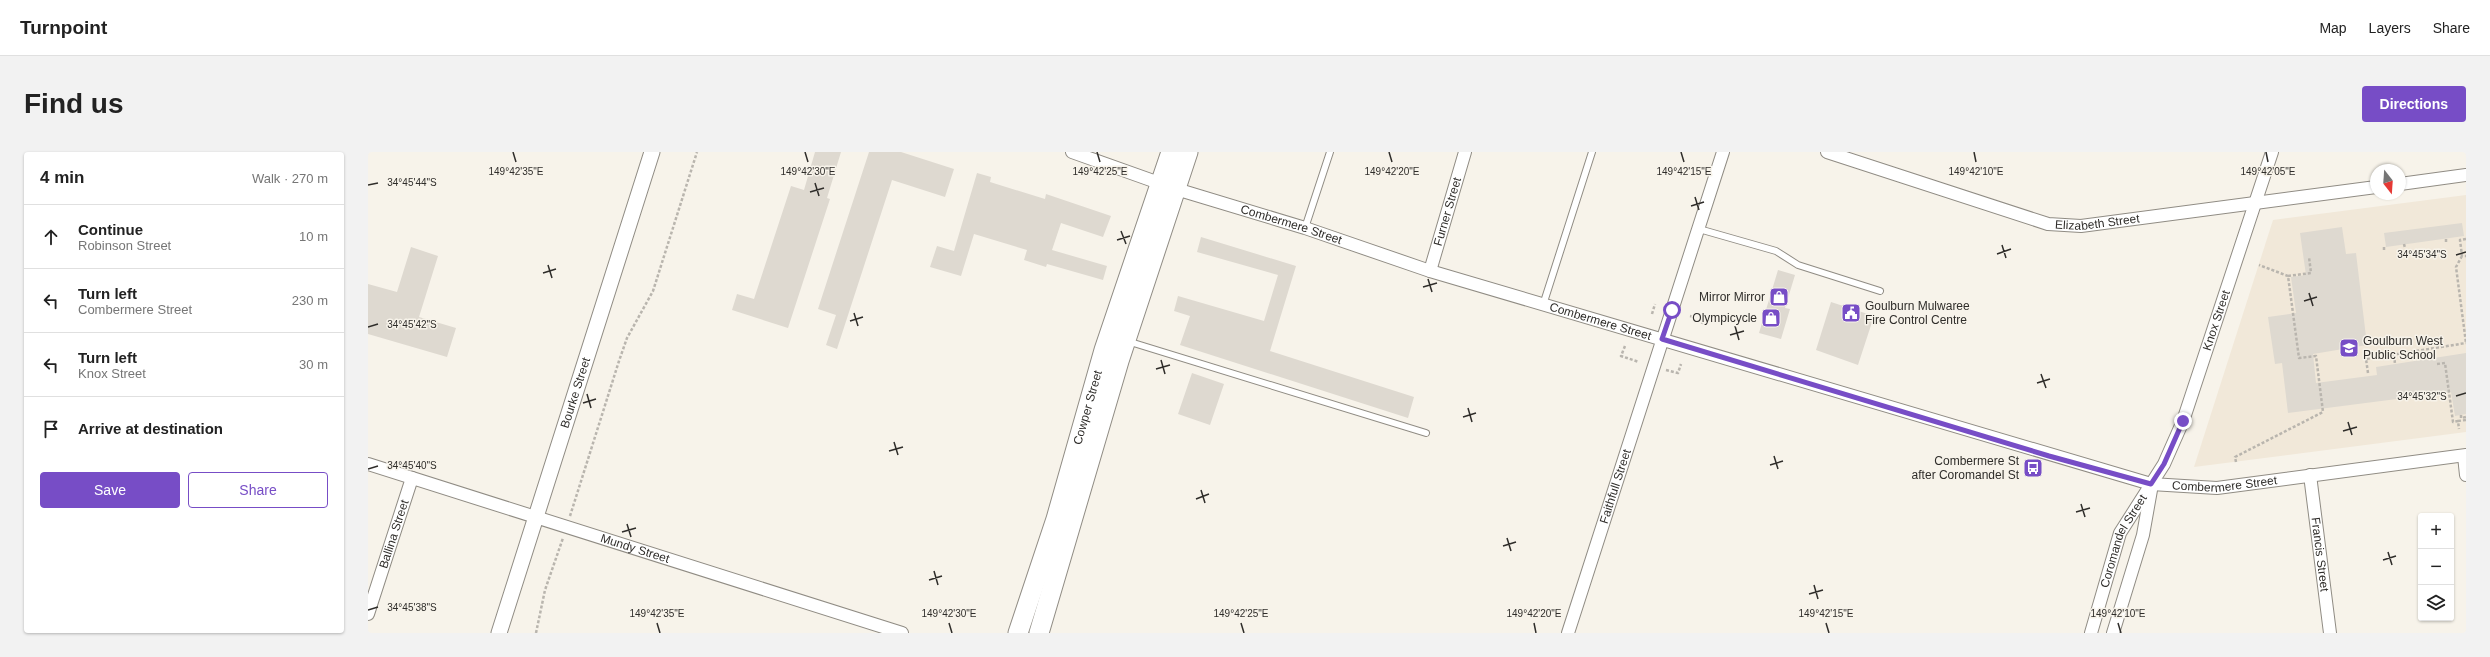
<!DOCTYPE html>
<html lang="en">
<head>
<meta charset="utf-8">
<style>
  :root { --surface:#fff; --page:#f2f2f2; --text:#222; --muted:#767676; --line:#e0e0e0; --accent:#774dc6 }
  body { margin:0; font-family:Arial,sans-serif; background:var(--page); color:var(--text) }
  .controls { position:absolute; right:12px; bottom:12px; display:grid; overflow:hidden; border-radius:4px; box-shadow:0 1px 3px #0004 }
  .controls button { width:36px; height:36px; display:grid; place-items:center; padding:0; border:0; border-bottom:1px solid var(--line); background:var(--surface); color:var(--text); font:20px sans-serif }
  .compass { position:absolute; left:2002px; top:12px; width:36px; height:36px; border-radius:50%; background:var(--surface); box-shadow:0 1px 3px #0004; rotate:163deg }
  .stop { position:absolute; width:12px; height:12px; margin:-9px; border:3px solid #774dc6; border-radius:50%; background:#fff }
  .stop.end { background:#774dc6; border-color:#fff; box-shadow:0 1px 4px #0008 }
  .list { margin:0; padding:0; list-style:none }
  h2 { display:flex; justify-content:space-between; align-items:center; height:52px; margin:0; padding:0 16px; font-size:17px }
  h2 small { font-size:13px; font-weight:400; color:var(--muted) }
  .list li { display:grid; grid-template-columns:26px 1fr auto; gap:12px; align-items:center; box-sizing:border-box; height:64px; padding:0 16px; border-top:1px solid var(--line) }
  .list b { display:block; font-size:15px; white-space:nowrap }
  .list p { margin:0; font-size:13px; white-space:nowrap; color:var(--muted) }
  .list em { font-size:13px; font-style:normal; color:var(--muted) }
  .actions { display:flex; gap:8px; padding:12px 16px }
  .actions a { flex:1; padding:9px 0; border:1px solid var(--accent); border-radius:4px; text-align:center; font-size:14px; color:var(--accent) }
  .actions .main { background:var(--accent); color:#fff }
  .icon { flex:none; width:22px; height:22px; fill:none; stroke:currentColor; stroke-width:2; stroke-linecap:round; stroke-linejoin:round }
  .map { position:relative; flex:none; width:2098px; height:481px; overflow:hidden; border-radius:4px }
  header { display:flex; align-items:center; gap:24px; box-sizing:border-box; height:56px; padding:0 20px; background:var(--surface); border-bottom:1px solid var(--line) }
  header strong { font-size:19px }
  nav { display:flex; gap:22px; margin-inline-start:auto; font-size:14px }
  .intro { display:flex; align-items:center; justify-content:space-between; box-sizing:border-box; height:96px; padding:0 24px }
  h1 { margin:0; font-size:28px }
  .button { padding:10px 18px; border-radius:4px; background:var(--accent); color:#fff; font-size:14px; font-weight:700 }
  main { display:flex; gap:24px; padding:0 24px }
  aside { flex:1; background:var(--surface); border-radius:4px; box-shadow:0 1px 3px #0004 }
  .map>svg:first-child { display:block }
  .built { fill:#f1e8d9 }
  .building { fill:#ded9d0 }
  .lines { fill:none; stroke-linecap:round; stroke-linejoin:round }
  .service-casing { stroke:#908c84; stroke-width:8 }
  .minor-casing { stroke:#908c84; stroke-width:14 }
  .tertiary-casing { stroke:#908c84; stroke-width:17 }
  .primary-casing { stroke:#908c84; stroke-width:21 }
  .path { stroke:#b9b5ae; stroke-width:2.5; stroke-dasharray:3 2; stroke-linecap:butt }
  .service { stroke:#fff; stroke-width:6 }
  .minor { stroke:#fff; stroke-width:12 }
  .tertiary { stroke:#fff; stroke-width:15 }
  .primary { stroke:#fff; stroke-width:19 }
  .route { stroke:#774dc6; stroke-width:5 }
  .ticks { fill:none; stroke:#2f2d2a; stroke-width:1.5 }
  .labels { text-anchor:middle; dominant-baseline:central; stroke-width:3; stroke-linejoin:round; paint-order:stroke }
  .street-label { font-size:12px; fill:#2f2d2a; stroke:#f7f3ea }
  .poi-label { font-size:12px; fill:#2f2d2a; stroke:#f7f3ea; text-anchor:end }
  .ticks-label { font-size:10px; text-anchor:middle; fill:#2f2d2a; stroke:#f7f3ea; stroke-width:3; stroke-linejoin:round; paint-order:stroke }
</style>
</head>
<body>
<header>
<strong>Turnpoint</strong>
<nav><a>Map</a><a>Layers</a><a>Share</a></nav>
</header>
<div class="intro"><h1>Find us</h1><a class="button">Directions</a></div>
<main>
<aside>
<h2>4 min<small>Walk · 270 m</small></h2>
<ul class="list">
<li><svg class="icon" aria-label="ahead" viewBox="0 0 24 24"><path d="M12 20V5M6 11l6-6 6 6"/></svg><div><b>Continue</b><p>Robinson Street</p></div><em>10 m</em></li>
<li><svg class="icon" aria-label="left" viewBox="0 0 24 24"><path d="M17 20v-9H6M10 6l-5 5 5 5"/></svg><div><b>Turn left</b><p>Combermere Street</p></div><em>230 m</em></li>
<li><svg class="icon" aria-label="left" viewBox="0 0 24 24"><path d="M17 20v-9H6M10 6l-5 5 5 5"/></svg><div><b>Turn left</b><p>Knox Street</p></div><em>30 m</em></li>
<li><svg class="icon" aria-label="arrive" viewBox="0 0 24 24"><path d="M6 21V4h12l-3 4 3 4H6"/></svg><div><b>Arrive at destination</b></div></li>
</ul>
<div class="actions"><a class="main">Save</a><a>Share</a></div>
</aside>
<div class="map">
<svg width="2098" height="481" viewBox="0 0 2098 481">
  <rect width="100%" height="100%" fill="#f7f3ea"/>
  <path class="built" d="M 2098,43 L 2098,280 L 1826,315 L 1905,68 Z"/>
  <path class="building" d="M 447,0 L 473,0 L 459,46 L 462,47 L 420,176 L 364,158 L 369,142 L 386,147 L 423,34 L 436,38 Z
    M 501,0 L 533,0 L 586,17 L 577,45 L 524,28 L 469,197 L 458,193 L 468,163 L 450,157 Z
    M 609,21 L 623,25 L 622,30 L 677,47 L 678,42 L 743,64 L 735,85 L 693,71 L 684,98 L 739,114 L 735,128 L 679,112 L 678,115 L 656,108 L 659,98 L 606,82 L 593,124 L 562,115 L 569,94 L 586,99 Z
    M 2094,71 L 2096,84 L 2018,95 L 2016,81 Z
    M 1974,75 L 1978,102 L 1988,101 L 1999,193 L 1945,202 L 1948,231 L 2009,223 L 2008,215 L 2098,201 L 2098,262 L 2087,264 L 2083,240 L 1920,261 L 1914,211 L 1907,212 L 1900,165 L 1928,161 L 1923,125 L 1938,123 L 1932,81 Z
    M 833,85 L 928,114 L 902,199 L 1046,245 L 1040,266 L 812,193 L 822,164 L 806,159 L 810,144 L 896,169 L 910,123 L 829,100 Z
    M 43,95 L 70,104 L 51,165 L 88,176 L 79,205 L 0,182 L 0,132 L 29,140 Z
    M 1410,118 L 1427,123 L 1417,156 L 1422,157 L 1413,187 L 1391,181 Z
    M 1463,150 L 1506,164 L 1490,213 L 1448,198 Z
    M 824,221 L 856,232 L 842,273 L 810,262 Z"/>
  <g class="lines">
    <g class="service-casing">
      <path id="service" d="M 937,76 L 962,0
        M 1331,77 L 1408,99 L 1430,113 L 1512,139
        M 1175,153 L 1224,0
        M 759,189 L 1058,281"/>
    </g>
    <g class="minor-casing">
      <g id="minor">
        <path id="s1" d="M 704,0 L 808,37 L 937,76 L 1062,119 L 1783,332 L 1849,336 L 2098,303"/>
        <path id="s2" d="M 1459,0 L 1680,72 L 1713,74 L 2008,35"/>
        <path d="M 2032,32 L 2098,23"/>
        <path id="s3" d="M 1062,119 L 1097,0"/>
        <path d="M 2096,304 L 2098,323"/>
        <path id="s4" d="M 0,312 L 534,481"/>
        <path id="s5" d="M 1942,323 L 1962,481"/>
        <path id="s6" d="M 0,462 L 44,326"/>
        <path id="s7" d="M 1200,481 L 1355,0"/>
        <path id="s8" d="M 1723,481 L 1752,381 L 1796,312 L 1815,269 L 1904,0"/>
        <path d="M 1745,481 L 1775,383 L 1783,338"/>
      </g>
    </g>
    <g class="tertiary-casing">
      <g id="tertiary">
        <path id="s9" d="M 131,481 L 284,0"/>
      </g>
    </g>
    <g class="primary-casing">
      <g id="primary">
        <path id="s10" d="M 650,481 L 688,367 L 736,198 L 803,0"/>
        <path d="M 671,481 L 751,209 L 820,0"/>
      </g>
    </g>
    <path class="path" d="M 2078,87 L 2078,90
      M 2098,87 L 2092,88 L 2094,104 L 2098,104
      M 2036,92 L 2037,96
      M 2016,95 L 2016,99
      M 2094,104 L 2088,115 L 2098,191
      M 1920,124 L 1943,121 L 1941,105
      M 1284,162 L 1287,152
      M 1322,164 L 1326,165
      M 1334,172 L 1335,168
      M 1257,194 L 1253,204 L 1271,210
      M 2026,203 L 2027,212
      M 2069,212 L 2077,211 L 2085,270 L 2090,269 L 2091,277
      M 1298,218 L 1310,221 L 1313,212
      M 2000,221 L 1998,207 L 2098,191
      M 2093,263 L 2093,266 L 2098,265
      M 2090,269 L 2098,268
      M 1868,310 L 1867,305 L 1955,260 L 1948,204 L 1931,206 L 1920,124 L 1891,113
      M 202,364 L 251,209 L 259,186 L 285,139 L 329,0
      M 168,481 L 177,438 L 195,386"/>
    <use href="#service" class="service"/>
    <use href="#minor" class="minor"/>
    <use href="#tertiary" class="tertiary"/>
    <use href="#primary" class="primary"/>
  </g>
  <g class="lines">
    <path class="route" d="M 1304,158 L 1294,187 L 1681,304 L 1783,332 L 1796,312 L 1815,269"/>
  </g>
  <path class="ticks" d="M 145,0 L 148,10M 437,0 L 440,10M 729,0 L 732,10M 1021,0 L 1024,10M 1313,0 L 1316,10M 1606,0 L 1608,10M 1898,0 L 1900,10M 447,31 L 451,44M 0,33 L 10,31M 442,40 L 456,36M 1327,45 L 1331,58M 1323,54 L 1336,50M 753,79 L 758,92M 749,88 L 762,84M 1634,93 L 1638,106M 1629,102 L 1643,97M 2088,103 L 2098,100M 180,113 L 184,126M 175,121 L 188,117M 1060,127 L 1064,140M 1055,135 L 1069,131M 1941,141 L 1945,154M 1936,149 L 1949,145M 486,161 L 490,174M 482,169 L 495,165M 1367,174 L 1371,188M 0,175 L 10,172M 1362,183 L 1376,179M 793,208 L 797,222M 788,217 L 802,213M 1673,222 L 1678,236M 1669,231 L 1682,227M 219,242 L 223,256M 2088,244 L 2098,241M 215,251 L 228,247M 1100,256 L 1104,270M 1095,265 L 1108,261M 1980,270 L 1984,283M 1975,279 L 1989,275M 526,290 L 530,303M 521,299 L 535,295M 1406,304 L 1410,317M 1402,313 L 1415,309M 0,317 L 10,314M 833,338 L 837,351M 828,347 L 841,342M 1713,352 L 1717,365M 1708,360 L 1722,356M 259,372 L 263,385M 254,380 L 268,376M 1139,386 L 1143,399M 1135,394 L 1148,390M 2020,400 L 2024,413M 2015,408 L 2028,404M 566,419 L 570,433M 561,428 L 574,424M 1446,433 L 1450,447M 1441,442 L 1455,438M 0,458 L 10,455M 289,471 L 292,481M 581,471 L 584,481M 873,471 L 876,481M 1166,471 L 1168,481M 1458,471 L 1461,481M 1750,471 L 1753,481"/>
  <defs>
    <g id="shop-square" transform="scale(1)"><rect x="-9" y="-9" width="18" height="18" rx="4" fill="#774dc6" stroke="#f7f3ea"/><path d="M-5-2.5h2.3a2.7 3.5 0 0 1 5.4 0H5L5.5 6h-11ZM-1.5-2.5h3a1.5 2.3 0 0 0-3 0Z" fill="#fff"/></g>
    <g id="civic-square" transform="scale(1)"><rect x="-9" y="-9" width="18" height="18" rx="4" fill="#774dc6" stroke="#f7f3ea"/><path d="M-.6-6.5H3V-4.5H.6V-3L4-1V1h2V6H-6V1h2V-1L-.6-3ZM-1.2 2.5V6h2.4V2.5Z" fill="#fff"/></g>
    <g id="school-square" transform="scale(1)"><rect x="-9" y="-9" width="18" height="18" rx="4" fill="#774dc6" stroke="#f7f3ea"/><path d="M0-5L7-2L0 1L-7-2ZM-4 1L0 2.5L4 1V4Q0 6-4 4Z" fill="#fff"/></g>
    <g id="bus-square" transform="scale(1)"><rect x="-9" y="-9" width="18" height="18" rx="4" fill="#774dc6" stroke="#f7f3ea"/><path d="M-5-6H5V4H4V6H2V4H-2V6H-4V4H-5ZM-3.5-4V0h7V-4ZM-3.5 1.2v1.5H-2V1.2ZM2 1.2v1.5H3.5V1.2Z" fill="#fff"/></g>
  </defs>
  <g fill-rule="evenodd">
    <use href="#shop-square" x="1411" y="145"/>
    <use href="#civic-square" x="1483" y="161"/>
    <use href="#shop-square" x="1403" y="166"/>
    <use href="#school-square" x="1981" y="196"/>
    <use href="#bus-square" x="1665" y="316"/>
  </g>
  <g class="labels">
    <g class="street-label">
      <text stroke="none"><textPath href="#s3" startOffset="62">Furner Street</textPath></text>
      <text stroke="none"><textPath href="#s2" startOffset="282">Elizabeth Street</textPath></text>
      <text stroke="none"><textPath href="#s1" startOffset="231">Combermere Street</textPath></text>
      <text stroke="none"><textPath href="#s8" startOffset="339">Knox Street</textPath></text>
      <text stroke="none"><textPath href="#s1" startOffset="555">Combermere Street</textPath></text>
      <text stroke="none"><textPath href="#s9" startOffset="252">Bourke Street</textPath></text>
      <text stroke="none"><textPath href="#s10" startOffset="236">Cowper Street</textPath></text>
      <text stroke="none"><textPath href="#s1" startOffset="1203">Combermere Street</textPath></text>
      <text stroke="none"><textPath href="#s7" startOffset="154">Faithfull Street</textPath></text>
      <text stroke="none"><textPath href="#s6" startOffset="84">Ballina Street</textPath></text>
      <text stroke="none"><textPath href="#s8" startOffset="98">Coromandel Street</textPath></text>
      <text stroke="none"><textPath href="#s4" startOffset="280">Mundy Street</textPath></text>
      <text stroke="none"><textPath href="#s5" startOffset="80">Francis Street</textPath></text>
    </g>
    <g class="poi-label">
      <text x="1397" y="145">Mirror Mirror</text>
      <text x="1497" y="154" text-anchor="start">Goulburn Mulwaree<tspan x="1497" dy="14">Fire Control Centre</tspan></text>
      <text x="1389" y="166">Olympicycle</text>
      <text x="1995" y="189" text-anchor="start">Goulburn West<tspan x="1995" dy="14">Public School</tspan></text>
      <text x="1651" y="309">Combermere St<tspan x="1651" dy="14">after Coromandel St</tspan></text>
    </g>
  </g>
  <g class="ticks-label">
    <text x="148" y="23">149°42'35"E</text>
    <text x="440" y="23">149°42'30"E</text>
    <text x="732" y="23">149°42'25"E</text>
    <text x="1024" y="23">149°42'20"E</text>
    <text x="1316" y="23">149°42'15"E</text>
    <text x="1608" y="23">149°42'10"E</text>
    <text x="1900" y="23">149°42'05"E</text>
    <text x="44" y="34">34°45'44"S</text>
    <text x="2054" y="106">34°45'34"S</text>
    <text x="44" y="176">34°45'42"S</text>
    <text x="2054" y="248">34°45'32"S</text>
    <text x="44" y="317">34°45'40"S</text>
    <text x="44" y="459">34°45'38"S</text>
    <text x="289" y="465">149°42'35"E</text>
    <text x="581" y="465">149°42'30"E</text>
    <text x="873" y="465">149°42'25"E</text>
    <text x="1166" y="465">149°42'20"E</text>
    <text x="1458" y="465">149°42'15"E</text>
    <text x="1750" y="465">149°42'10"E</text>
  </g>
</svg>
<div class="controls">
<button>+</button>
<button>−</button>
<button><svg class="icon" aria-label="layers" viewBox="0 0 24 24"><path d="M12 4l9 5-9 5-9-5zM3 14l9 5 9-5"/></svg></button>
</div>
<svg class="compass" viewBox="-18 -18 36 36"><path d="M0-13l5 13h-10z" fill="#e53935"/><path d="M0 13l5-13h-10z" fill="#767676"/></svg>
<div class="stop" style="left:1304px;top:158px"></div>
<div class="stop end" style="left:1815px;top:269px"></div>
</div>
</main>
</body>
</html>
